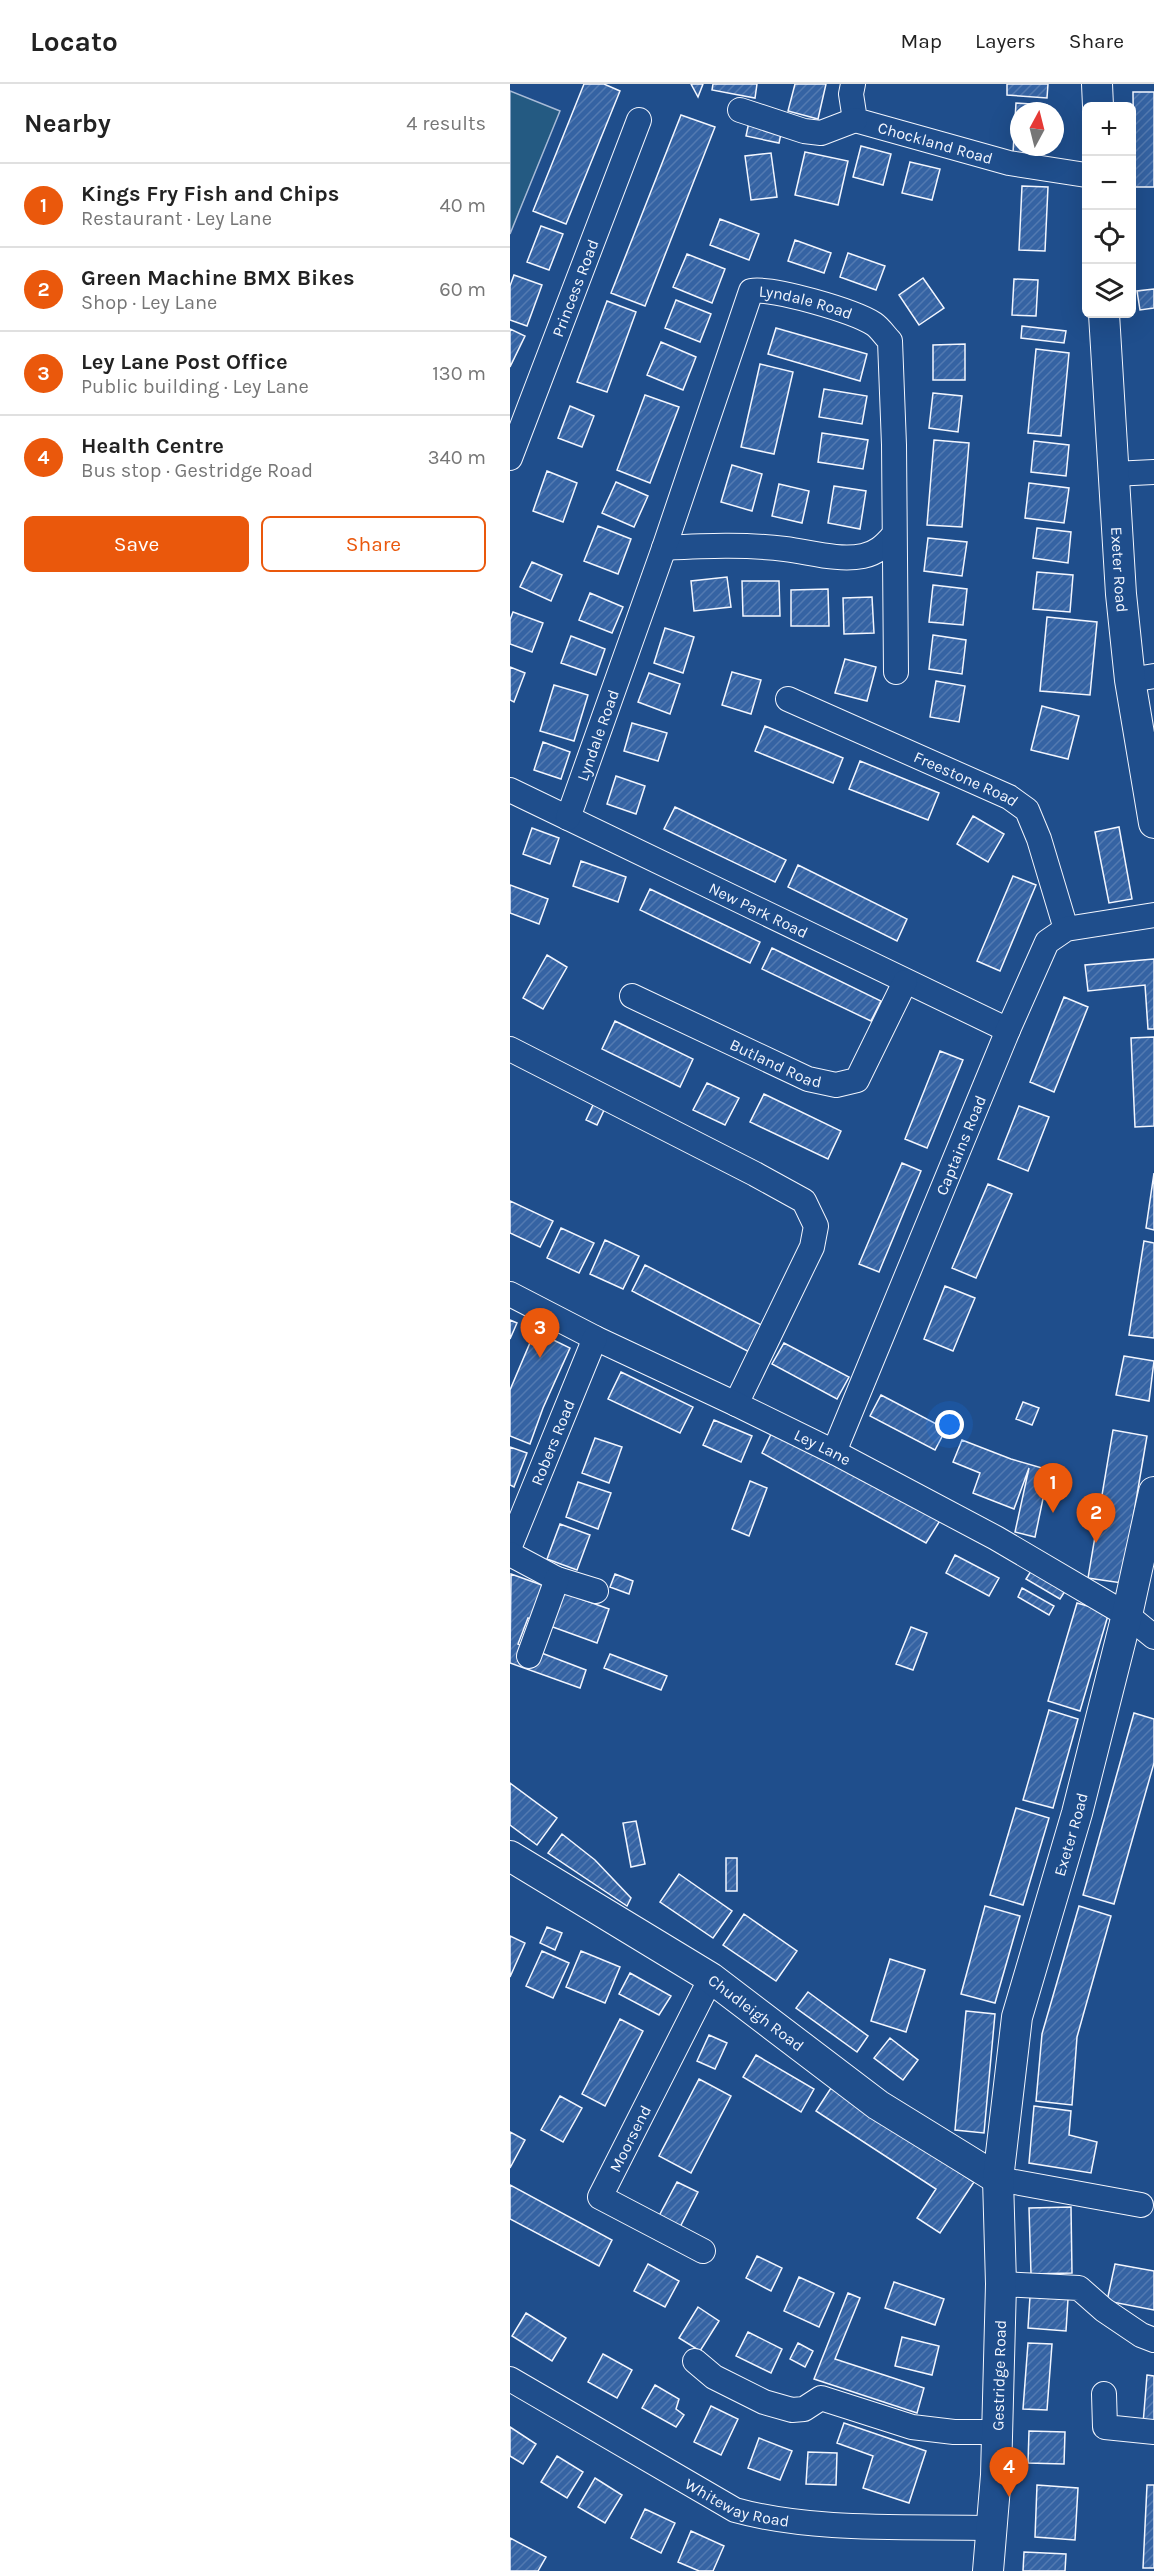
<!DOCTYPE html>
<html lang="en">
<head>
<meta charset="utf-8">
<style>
  :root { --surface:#fff; --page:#f6f6f6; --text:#222; --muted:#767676; --line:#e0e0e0; --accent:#ea580c }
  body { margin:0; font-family:Karla,sans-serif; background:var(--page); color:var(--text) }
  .controls { position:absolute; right:18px; top:18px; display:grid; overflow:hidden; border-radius:9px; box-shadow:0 6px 24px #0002 }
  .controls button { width:54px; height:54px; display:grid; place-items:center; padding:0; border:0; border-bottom:2px solid var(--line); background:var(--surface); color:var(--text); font:30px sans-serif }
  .compass { position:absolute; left:500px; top:18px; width:54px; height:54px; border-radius:50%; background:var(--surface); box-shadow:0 6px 24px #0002; rotate:7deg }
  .you { position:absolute; left:440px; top:1341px; width:21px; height:21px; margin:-15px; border:4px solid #fff; border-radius:50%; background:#1a73e8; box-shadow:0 0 0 9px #1a73e833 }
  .badge { display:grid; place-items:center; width:39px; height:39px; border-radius:50%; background:var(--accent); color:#fff; font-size:20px; font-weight:700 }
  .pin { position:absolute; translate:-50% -50px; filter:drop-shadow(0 2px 3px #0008) }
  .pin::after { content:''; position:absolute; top:32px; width:21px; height:18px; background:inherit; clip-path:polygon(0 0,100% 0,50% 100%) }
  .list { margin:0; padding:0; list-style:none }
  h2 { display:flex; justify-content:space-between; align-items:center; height:78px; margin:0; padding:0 24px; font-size:26px }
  h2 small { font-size:20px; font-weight:400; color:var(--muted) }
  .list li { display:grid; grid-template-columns:39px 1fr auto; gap:18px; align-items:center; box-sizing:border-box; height:84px; padding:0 24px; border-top:2px solid var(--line) }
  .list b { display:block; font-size:22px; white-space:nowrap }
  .list p { margin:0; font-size:20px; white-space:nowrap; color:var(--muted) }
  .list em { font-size:20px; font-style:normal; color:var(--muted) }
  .actions { display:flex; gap:12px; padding:18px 24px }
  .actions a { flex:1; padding:14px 0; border:2px solid var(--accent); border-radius:9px; text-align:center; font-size:21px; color:var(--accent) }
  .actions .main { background:var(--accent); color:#fff }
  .icon { flex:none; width:33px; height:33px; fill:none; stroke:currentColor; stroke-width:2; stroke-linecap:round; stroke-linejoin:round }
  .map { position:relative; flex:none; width:644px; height:2487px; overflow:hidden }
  header { display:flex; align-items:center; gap:36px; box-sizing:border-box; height:84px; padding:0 30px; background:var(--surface); border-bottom:2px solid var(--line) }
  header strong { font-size:28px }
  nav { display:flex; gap:33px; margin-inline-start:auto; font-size:21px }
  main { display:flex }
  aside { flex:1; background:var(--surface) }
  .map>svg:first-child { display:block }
  .green { fill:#245a82; stroke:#a8bbd7; stroke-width:1.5 }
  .building { fill:url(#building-hatch); stroke:#f2f6ff; stroke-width:1.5 }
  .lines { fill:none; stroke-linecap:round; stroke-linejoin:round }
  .minor-casing { stroke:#f2f6ff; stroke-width:26 }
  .major-casing { stroke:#f2f6ff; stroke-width:32 }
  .minor { stroke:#1f4e8c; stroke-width:24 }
  .major { stroke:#1f4e8c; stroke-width:30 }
  .labels { text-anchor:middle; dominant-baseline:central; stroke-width:4.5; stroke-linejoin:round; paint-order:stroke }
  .street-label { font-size:16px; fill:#f2f6ff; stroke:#1f4e8c }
</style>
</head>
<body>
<header>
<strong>Locato</strong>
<nav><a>Map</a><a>Layers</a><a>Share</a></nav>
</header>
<main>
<aside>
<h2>Nearby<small>4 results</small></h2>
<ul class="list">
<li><span class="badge">1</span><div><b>Kings Fry Fish and Chips</b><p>Restaurant · Ley Lane</p></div><em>40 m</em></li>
<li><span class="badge">2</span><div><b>Green Machine BMX Bikes</b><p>Shop · Ley Lane</p></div><em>60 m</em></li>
<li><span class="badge">3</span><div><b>Ley Lane Post Office</b><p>Public building · Ley Lane</p></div><em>130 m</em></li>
<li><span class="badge">4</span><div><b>Health Centre</b><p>Bus stop · Gestridge Road</p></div><em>340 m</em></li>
</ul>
<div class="actions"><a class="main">Save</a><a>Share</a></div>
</aside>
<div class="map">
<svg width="644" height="2487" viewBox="0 0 644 2487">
  <defs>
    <pattern id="building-hatch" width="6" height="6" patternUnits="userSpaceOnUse" patternTransform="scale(1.5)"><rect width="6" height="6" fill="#3563a3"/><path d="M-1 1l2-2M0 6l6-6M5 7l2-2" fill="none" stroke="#537ab1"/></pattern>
  </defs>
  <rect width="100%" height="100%" fill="#1f4e8c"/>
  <path class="green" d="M 0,7 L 50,27 L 0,150 Z"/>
  <path class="building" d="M 74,0 L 94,0 L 110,7 L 56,140 L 23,127 Z
    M 181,0 L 193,0 L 188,13 Z
    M 203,0 L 247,0 L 245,14 L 202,6 Z
    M 285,0 L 316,0 L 308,35 L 278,27 Z
    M 497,0 L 538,0 L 537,14 L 497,11 Z
    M 623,8 L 644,8 L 644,103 L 624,103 Z
    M 506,19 L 537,21 L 537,27 L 509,27 L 509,63 L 535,63 L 534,70 L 503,69 Z
    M 171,31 L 205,43 L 135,222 L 101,209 Z
    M 239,38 L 272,45 L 269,59 L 236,52 Z
    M 351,62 L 381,70 L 373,101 L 343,93 Z
    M 295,68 L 338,77 L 328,121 L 285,111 Z
    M 261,69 L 267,113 L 241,116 L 235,72 Z
    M 400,78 L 430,85 L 422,116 L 392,109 Z
    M 512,102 L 538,103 L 535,167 L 509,166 Z
    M 210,135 L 249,150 L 239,176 L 200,161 Z
    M 31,142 L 53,150 L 39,186 L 17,178 Z
    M 285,156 L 321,169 L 314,189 L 278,177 Z
    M 338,169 L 375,182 L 366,206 L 330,193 Z
    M 177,170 L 215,185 L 202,219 L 163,203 Z
    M 4,191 L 32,201 L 17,242 L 0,236 L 0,202 Z
    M 413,194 L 434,224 L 409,241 L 389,211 Z
    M 504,195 L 528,196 L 526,232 L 502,231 Z
    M 644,205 L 644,224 L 630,226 L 627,207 Z
    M 166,216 L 201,230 L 190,258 L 155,244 Z
    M 97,217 L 126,228 L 97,308 L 67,298 Z
    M 512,242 L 556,247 L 554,259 L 511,254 Z
    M 266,244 L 357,270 L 350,297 L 258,270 Z
    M 0,245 L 15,252 L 0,283 Z
    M 151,258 L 186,273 L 173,306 L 137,291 Z
    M 455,260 L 455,296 L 423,296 L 423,261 Z
    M 526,265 L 559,269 L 551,352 L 518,349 Z
    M 250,280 L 283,288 L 264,370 L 231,363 Z
    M 314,305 L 357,312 L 352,340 L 309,333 Z
    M 423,309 L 452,312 L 448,348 L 419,344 Z
    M 135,311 L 169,323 L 140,399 L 107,386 Z
    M 60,322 L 84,332 L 72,363 L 48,354 Z
    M 312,349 L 358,356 L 353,385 L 308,378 Z
    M 424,356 L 459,359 L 452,443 L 417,441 Z
    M 524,357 L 559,361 L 556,392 L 521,388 Z
    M 222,381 L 252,390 L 242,427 L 211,418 Z
    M 37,387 L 67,399 L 53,438 L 23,427 Z
    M 106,398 L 138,412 L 124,443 L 92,429 Z
    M 519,399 L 559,404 L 554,439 L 515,434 Z
    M 269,400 L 299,407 L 292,439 L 262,432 Z
    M 324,402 L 356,407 L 350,445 L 318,439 Z
    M 88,442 L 121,455 L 108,490 L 74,477 Z
    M 527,444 L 561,448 L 558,479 L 523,474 Z
    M 418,454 L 457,458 L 452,492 L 414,487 Z
    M 22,478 L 52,491 L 41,517 L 10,503 Z
    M 527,488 L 563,491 L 560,528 L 523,525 Z
    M 217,493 L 221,523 L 184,527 L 181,497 Z
    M 232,497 L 269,497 L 270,532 L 233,532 Z
    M 423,501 L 457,505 L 453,541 L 419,538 Z
    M 318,505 L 319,542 L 281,542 L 281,506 Z
    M 80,509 L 113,523 L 102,549 L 69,536 Z
    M 362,513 L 364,549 L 334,550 L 333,514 Z
    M 3,528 L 33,539 L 22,568 L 0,560 L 0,536 Z
    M 537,533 L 587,538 L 580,611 L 530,607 Z
    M 155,544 L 184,553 L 173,589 L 144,579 Z
    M 423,551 L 456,556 L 452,590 L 419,585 Z
    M 61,552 L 95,565 L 86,591 L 51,579 Z
    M 335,575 L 366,583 L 357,617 L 325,609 Z
    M 0,583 L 15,589 L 4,618 L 0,616 Z
    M 222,588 L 251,596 L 241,630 L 212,621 Z
    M 139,589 L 170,600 L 160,630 L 128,618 Z
    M 426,597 L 455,602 L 449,638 L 420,633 Z
    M 44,601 L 78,611 L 64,657 L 30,647 Z
    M 532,622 L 569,632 L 558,675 L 521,666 Z
    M 122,639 L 157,649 L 148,677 L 114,667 Z
    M 255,642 L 333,674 L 323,699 L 245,667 Z
    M 33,658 L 60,668 L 51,695 L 24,686 Z
    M 350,677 L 429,709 L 418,736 L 339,705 Z
    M 106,692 L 135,702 L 126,730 L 97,720 Z
    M 165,723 L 276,776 L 265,798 L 154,745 Z
    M 463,732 L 494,750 L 478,778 L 447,760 Z
    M 609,743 L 622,815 L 599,819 L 585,748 Z
    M 22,744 L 49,754 L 40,780 L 13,770 Z
    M 71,777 L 116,793 L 108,818 L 63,802 Z
    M 288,781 L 397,835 L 387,857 L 278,803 Z
    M 503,792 L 526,801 L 490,887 L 467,877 Z
    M 0,801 L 38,815 L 29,840 L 0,829 Z
    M 140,805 L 250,858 L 240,879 L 130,826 Z
    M 262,864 L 371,917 L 361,937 L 252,885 Z
    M 37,871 L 57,883 L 33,925 L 13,914 Z
    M 644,875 L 644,945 L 638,945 L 635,901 L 578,907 L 575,881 Z
    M 554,913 L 578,923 L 544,1008 L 520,998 Z
    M 105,937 L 183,975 L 170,1003 L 92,965 Z
    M 644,953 L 644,1042 L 625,1043 L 621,954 Z
    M 430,967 L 453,976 L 417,1064 L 395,1055 Z
    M 197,999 L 229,1014 L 215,1041 L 183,1026 Z
    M 254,1010 L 331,1047 L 318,1075 L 240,1038 Z
    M 84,1019 L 95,1024 L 87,1041 L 76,1036 Z
    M 509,1022 L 539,1033 L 518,1087 L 488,1075 Z
    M 392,1079 L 411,1087 L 369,1188 L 349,1180 Z
    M 644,1089 L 644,1146 L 636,1144 Z
    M 478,1100 L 502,1110 L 466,1194 L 442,1184 Z
    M 0,1117 L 43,1137 L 30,1163 L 0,1149 Z
    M 51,1144 L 84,1159 L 69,1189 L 37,1174 Z
    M 95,1156 L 129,1172 L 113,1205 L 80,1190 Z
    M 634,1157 L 644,1159 L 644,1254 L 619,1251 Z
    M 135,1181 L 259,1245 L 245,1271 L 122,1207 Z
    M 435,1202 L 465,1214 L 443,1267 L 414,1255 Z
    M 0,1236 L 7,1239 L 0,1255 Z
    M 25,1247 L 60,1264 L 33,1324 L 20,1360 L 0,1352 L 0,1306 Z
    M 274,1259 L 339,1293 L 327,1315 L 262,1280 Z
    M 614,1272 L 644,1277 L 639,1317 L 606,1311 Z
    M 111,1288 L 183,1323 L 170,1349 L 98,1315 Z
    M 371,1311 L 436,1345 L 425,1366 L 360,1332 Z
    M 513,1318 L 529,1324 L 522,1341 L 506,1335 Z
    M 204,1336 L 242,1352 L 231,1378 L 193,1361 Z
    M 264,1344 L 431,1435 L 416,1459 L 252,1369 Z
    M 603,1346 L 637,1352 L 612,1499 L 578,1494 Z
    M 85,1354 L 112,1363 L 99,1399 L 72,1389 Z
    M 452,1356 L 501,1375 L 539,1386 L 525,1453 L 505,1448 L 519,1384 L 504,1425 L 463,1409 L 470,1389 L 443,1378 Z
    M 0,1363 L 17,1369 L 4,1403 L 0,1401 Z
    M 240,1397 L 257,1404 L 239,1452 L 222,1445 Z
    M 68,1398 L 101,1409 L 88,1445 L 56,1433 Z
    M 50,1440 L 80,1451 L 67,1486 L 37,1475 Z
    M 445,1471 L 489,1494 L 479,1512 L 436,1489 Z
    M 523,1484 L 557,1504 L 550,1515 L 516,1495 Z
    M 1,1490 L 99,1525 L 87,1559 L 18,1534 L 8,1560 L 76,1586 L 70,1604 L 0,1579 Z
    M 105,1490 L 123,1497 L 119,1510 L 100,1503 Z
    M 512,1504 L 544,1522 L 539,1531 L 508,1513 Z
    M 567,1519 L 599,1528 L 570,1627 L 538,1617 Z
    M 401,1543 L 417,1549 L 403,1586 L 386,1580 Z
    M 100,1570 L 157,1592 L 151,1606 L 94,1584 Z
    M 539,1626 L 568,1635 L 543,1724 L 513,1716 Z
    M 624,1629 L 644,1635 L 644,1679 L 604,1820 L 573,1811 Z
    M 0,1699 L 47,1734 L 27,1761 L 0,1741 Z
    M 506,1724 L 539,1734 L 513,1821 L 480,1811 Z
    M 126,1737 L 135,1780 L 121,1783 L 113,1739 Z
    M 52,1750 L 85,1776 L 121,1814 L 117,1822 L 38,1769 Z
    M 216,1774 L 227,1774 L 227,1807 L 216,1807 Z
    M 169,1790 L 222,1827 L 203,1854 L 150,1818 Z
    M 475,1822 L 510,1832 L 485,1919 L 451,1910 Z
    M 569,1822 L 601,1832 L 567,1953 L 562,2021 L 526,2017 L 532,1950 Z
    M 234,1830 L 287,1867 L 266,1897 L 213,1861 Z
    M 37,1843 L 52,1849 L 45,1866 L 30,1859 Z
    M 0,1852 L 15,1859 L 0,1893 Z
    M 32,1867 L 59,1879 L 43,1914 L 16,1902 Z
    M 71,1867 L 110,1883 L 95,1919 L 56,1903 Z
    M 380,1875 L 415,1886 L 396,1948 L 361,1937 Z
    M 120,1889 L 161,1912 L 149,1931 L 109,1910 Z
    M 298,1908 L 358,1952 L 347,1968 L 286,1924 Z
    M 456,1927 L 485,1930 L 474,2049 L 445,2046 Z
    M 110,1935 L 133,1947 L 95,2022 L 72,2010 Z
    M 199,1951 L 217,1959 L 205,1985 L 187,1977 Z
    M 380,1954 L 408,1976 L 393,1996 L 364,1974 Z
    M 246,1971 L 304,2005 L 291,2028 L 233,1993 Z
    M 189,1995 L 221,2012 L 181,2089 L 149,2072 Z
    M 321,2004 L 464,2098 L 430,2149 L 407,2134 L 426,2105 L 306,2027 Z
    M 50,2012 L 72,2024 L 53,2058 L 31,2046 Z
    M 524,2022 L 561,2027 L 559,2051 L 587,2058 L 581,2089 L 519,2079 Z
    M 0,2048 L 15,2056 L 0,2084 Z
    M 167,2098 L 188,2108 L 170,2143 L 149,2132 Z
    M 0,2101 L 102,2156 L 89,2182 L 0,2135 Z
    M 561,2123 L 562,2189 L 521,2190 L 519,2124 Z
    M 247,2172 L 272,2184 L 261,2207 L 236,2194 Z
    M 138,2180 L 169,2197 L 155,2223 L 124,2207 Z
    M 605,2180 L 644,2187 L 644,2226 L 597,2217 Z
    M 289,2193 L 324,2209 L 309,2243 L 274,2227 Z
    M 384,2198 L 434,2215 L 425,2241 L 375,2224 Z
    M 338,2209 L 350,2214 L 325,2275 L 414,2304 L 407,2329 L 304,2295 Z
    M 520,2212 L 558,2215 L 556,2247 L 518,2244 Z
    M 188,2223 L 209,2237 L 190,2267 L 169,2254 Z
    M 16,2229 L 56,2254 L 42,2277 L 2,2252 Z
    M 238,2248 L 272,2265 L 261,2289 L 226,2272 Z
    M 392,2253 L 429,2262 L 422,2291 L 385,2282 Z
    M 288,2259 L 303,2267 L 295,2283 L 280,2275 Z
    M 518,2259 L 542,2260 L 537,2326 L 513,2325 Z
    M 93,2270 L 122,2286 L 107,2314 L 78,2298 Z
    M 637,2291 L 644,2292 L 644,2341 L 633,2340 Z
    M 145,2301 L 169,2315 L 166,2325 L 174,2331 L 166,2343 L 132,2324 Z
    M 201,2322 L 228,2335 L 211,2371 L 184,2358 Z
    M 334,2339 L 416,2367 L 399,2419 L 353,2404 L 363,2372 L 327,2359 Z
    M 0,2343 L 26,2360 L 13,2380 L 0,2372 Z
    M 519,2347 L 555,2348 L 554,2380 L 518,2379 Z
    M 249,2354 L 282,2367 L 270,2396 L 238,2384 Z
    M 298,2368 L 327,2369 L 326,2401 L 296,2400 Z
    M 47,2372 L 73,2388 L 57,2414 L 31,2398 Z
    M 85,2394 L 112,2411 L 95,2439 L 68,2423 Z
    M 527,2401 L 568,2404 L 565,2456 L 525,2453 Z
    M 637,2401 L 644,2401 L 644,2484 L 633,2484 Z
    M 135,2425 L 165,2439 L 151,2469 L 121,2454 Z
    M 181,2447 L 214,2462 L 203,2487 L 189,2487 L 168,2478 Z
    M 0,2454 L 36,2473 L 28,2487 L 0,2487 Z
    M 514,2468 L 556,2470 L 555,2487 L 513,2487 Z"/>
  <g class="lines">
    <g class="minor-casing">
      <g id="minor">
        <path id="s1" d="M 343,0 L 341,10 L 345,36 L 499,79 L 576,91"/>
        <path d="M 230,26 L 294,47 L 311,49 L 345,36"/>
        <path id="s2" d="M 0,374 L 129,36"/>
        <path d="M 603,390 L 644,388"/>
        <path d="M 154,464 C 195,462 235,460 275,465 C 300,468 328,477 353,472 C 367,469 374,462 383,452"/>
        <path d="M 620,596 L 644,592"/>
        <path id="s3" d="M 278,615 L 499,713 L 517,726 L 529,755 L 556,845"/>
        <path id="s4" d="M 0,706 L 498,946"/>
        <path id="s5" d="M 58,734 L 154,464 L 241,207 C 262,203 344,227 364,240 C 370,244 375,252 380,257 L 384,361 L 386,588"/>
        <path id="s6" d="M 122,912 L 298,995 L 326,1001 L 347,996 L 395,898"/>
        <path d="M 0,965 L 245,1090 L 294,1117 L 306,1142 L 302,1163 L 226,1320"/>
        <path id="s7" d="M 0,1210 L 85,1254 L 226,1320 L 324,1368 L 486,1454 L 617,1531 L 644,1553"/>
        <path id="s8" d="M 324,1368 L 498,946 L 537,858 L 556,845 L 644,831"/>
        <path id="s9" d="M 0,1462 L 85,1254"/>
        <path d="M 0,1470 L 47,1495 L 86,1507"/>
        <path d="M 19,1572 L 47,1495"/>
        <path d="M 488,2095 L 631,2121"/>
        <path id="s10" d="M 193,2167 L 90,2113 L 201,1894"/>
        <path d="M 491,2200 L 569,2204 L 594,2226 L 631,2251 L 644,2256"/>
        <path d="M 185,2277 L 204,2293 L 254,2318 L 282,2326 L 294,2325 L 311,2314 L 402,2343 L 444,2348 L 486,2348"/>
        <path id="s11" d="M 0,2295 L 225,2426 C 304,2448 399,2442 482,2444"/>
        <path d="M 594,2310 L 595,2343 L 644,2348"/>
      </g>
    </g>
    <g class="major-casing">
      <g id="major">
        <path d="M 587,0 L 588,22"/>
        <path id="s12" d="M 594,230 L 611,510 L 620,596 L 644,739"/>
        <path id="s13" d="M 0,1772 L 201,1894 L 368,2021 L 488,2095"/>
        <path id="s14" d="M 478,2487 L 486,2391 L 491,2200 L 488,2095 L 507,1933 L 567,1729 L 617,1531 L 644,1408"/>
      </g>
    </g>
    <use href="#minor" class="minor"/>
    <use href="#major" class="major"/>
  </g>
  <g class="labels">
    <g class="street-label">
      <text stroke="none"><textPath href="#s1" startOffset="120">Chockland Road</textPath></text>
      <text stroke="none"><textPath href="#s2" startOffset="182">Princess Road</textPath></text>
      <text stroke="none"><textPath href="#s5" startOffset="614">Lyndale Road</textPath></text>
      <text stroke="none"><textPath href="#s12" startOffset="256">Exeter Road</textPath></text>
      <text stroke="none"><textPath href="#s5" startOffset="88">Lyndale Road</textPath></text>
      <text stroke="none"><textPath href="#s3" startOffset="195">Freestone Road</textPath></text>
      <text stroke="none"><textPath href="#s4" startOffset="276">New Park Road</textPath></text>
      <text stroke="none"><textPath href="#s6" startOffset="159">Butland Road</textPath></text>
      <text stroke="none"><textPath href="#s8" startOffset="332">Captains Road</textPath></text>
      <text stroke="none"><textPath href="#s9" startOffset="112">Robers Road</textPath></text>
      <text stroke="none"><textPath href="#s7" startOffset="348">Ley Lane</textPath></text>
      <text stroke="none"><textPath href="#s14" startOffset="746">Exeter Road</textPath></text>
      <text stroke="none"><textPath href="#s13" startOffset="292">Chudleigh Road</textPath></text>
      <text stroke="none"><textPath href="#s10" startOffset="182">Moorsend</textPath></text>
      <text stroke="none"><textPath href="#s14" startOffset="196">Gestridge Road</textPath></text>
      <text stroke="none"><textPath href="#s11" startOffset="260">Whiteway Road</textPath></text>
    </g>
  </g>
</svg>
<div class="controls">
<button>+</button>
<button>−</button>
<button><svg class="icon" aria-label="locate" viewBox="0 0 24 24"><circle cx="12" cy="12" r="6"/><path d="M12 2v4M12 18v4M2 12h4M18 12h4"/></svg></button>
<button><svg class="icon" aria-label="layers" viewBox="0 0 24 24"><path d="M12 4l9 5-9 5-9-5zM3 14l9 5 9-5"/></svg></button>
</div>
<svg class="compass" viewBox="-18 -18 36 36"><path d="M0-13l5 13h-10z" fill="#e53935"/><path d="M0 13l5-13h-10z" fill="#767676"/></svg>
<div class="you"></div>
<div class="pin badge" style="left:543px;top:1429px">1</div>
<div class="pin badge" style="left:586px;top:1459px">2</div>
<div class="pin badge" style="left:30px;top:1274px">3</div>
<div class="pin badge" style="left:499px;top:2413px">4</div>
</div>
</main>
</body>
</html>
